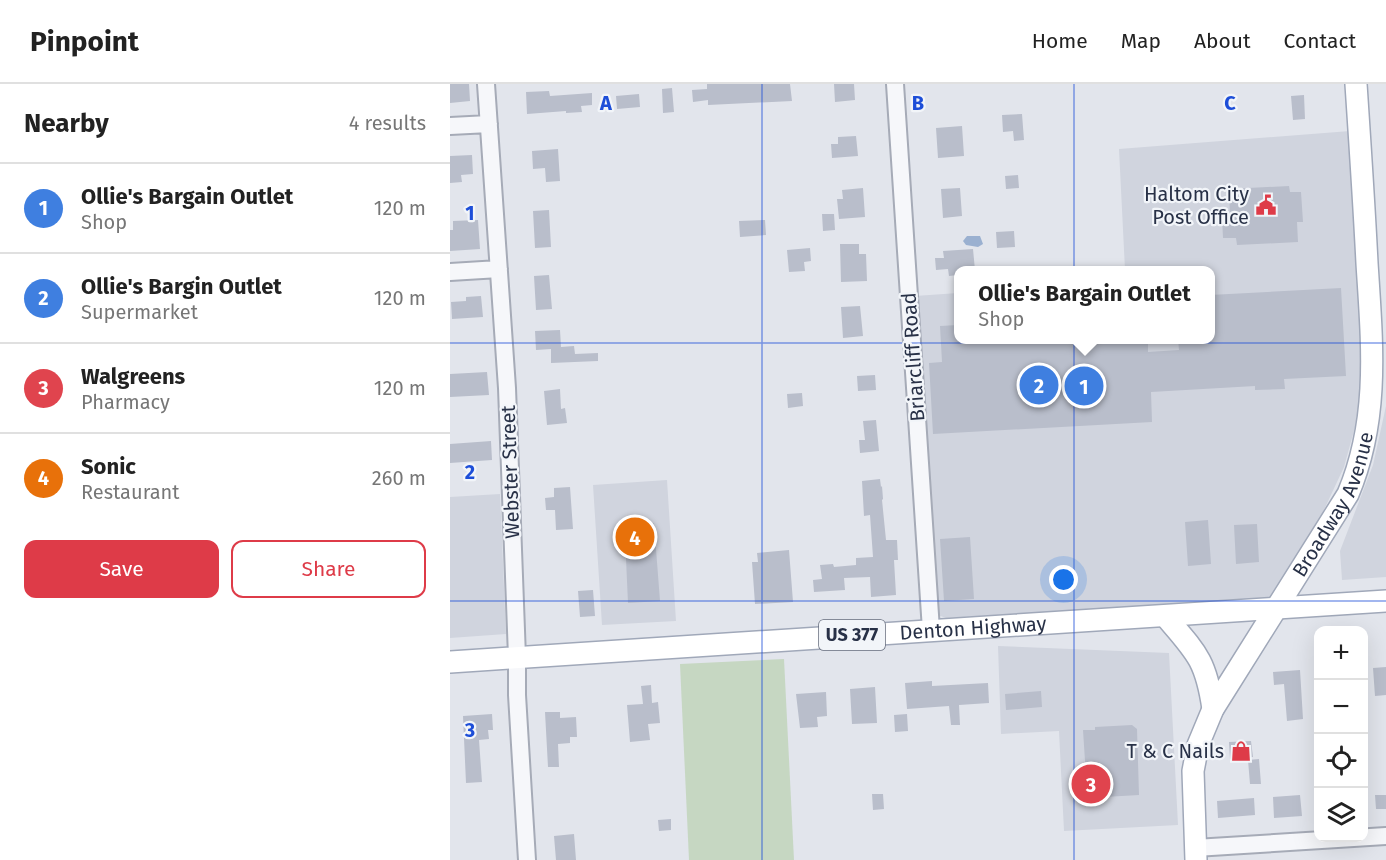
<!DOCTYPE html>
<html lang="en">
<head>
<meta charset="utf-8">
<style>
  :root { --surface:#fff; --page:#f6f6f6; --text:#222; --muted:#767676; --line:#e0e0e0; --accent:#de3b48 }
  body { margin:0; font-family:"Fira Sans",sans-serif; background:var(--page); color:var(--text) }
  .controls { position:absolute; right:18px; bottom:18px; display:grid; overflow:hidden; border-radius:12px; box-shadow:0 6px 24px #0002 }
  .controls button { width:54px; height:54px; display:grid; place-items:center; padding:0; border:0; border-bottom:2px solid var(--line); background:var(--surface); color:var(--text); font:30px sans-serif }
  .you { position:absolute; left:614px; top:496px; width:21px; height:21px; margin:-15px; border:4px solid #fff; border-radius:50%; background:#1a73e8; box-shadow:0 0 0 9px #1a73e833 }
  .badge { display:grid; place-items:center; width:39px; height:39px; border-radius:50%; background:var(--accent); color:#fff; font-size:20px; font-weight:700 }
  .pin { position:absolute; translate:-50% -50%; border:3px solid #fff; box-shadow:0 2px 6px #0006 }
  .popup { position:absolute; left:504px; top:182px; width:261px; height:78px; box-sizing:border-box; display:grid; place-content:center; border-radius:12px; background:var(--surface); filter:drop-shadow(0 2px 4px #0005); font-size:20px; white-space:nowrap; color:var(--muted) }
  .popup b { font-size:22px; color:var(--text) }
  .popup::after { content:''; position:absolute; left:50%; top:100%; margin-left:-12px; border:12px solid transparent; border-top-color:var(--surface) }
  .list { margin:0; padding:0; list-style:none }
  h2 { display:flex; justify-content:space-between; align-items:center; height:78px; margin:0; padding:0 24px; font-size:26px }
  h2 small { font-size:20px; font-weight:400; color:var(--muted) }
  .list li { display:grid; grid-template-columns:39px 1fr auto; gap:18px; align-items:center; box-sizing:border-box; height:90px; padding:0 24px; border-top:2px solid var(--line) }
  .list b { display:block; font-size:22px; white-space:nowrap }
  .list p { margin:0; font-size:20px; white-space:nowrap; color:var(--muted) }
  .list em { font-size:20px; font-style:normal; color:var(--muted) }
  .actions { display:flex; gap:12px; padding:18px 24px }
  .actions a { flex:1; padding:14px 0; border:2px solid var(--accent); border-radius:12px; text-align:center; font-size:21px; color:var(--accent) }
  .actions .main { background:var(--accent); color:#fff }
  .icon { flex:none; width:33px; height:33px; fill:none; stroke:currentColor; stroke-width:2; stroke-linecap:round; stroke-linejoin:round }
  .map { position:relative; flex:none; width:936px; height:776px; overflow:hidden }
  header { display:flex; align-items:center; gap:36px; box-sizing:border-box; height:84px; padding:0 30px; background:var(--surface); border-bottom:2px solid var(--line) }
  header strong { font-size:28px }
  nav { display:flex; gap:33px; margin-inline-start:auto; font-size:21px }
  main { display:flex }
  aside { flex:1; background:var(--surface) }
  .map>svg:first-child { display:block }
  .built { fill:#d0d4de }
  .green { fill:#c6d7c2 }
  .water { fill:#9ab0d0 }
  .building { fill:#b9becb }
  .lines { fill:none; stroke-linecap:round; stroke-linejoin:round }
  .minor-casing { stroke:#a6abb7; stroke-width:20 }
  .major-casing { stroke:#a0a8b9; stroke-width:24 }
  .minor { stroke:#f6f7fa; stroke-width:16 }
  .major { stroke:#fff; stroke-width:21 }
  .grid { fill:none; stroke:#1d4ed8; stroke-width:1.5; stroke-opacity:0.55 }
  .labels { text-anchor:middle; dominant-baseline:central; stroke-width:4.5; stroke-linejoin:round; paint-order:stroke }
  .shield { fill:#f2f5f9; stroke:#656c7c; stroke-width:1.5 }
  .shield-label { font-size:18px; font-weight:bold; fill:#283147 }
  .poi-label { font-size:20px; fill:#283147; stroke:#f2f5f9; text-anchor:end }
  .street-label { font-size:20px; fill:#283147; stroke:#f2f5f9 }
  .grid-label { font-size:20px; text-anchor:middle; font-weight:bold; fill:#1d4ed8; stroke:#f2f5f9; stroke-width:4.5; stroke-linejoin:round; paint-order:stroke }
</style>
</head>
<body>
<header>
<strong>Pinpoint</strong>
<nav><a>Home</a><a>Map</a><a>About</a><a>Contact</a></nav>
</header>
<main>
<aside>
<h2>Nearby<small>4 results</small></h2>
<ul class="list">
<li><span class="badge" style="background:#3f7fe0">1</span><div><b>Ollie's Bargain Outlet</b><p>Shop</p></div><em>120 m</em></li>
<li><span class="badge" style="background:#3f7fe0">2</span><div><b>Ollie's Bargin Outlet</b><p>Supermarket</p></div><em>120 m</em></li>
<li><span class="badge" style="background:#e0444e">3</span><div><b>Walgreens</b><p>Pharmacy</p></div><em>120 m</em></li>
<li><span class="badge" style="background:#e8710a">4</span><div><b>Sonic</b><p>Restaurant</p></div><em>260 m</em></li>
</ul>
<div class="actions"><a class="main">Save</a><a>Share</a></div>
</aside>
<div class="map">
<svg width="936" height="776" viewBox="0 0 936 776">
  <rect width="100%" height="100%" fill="#e2e5ec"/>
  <path class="built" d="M 900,47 L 913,262 L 911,307 L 905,343 L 894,383 L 873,428 L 845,479 L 821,512 L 811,515 L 496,534 L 488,531 L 465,212 L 508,209 L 508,256 L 760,256 L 760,186 L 675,186 L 669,65 Z
    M 936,322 L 936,493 L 892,496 L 890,467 L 923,381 Z
    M 217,396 L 226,537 L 152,541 L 143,401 Z
    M 50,410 L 56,550 L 0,554 L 0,413 Z
    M 548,562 L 719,569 L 728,741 L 614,747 L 609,647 L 551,650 Z"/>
  <path class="green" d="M 334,575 L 344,776 L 239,776 L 230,580 Z"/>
  <path class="water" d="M 517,152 L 530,152 L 533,160 L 528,163 L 516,161 L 513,157 Z"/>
  <path class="building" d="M 0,0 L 19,0 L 20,17 L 0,19 Z
    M 257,0 L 340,0 L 342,17 L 258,21 L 258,16 L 243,18 L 242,6 L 257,5 Z
    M 384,0 L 404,0 L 405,16 L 385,18 Z
    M 222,4 L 224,28 L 213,29 L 212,5 Z
    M 99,7 L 100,12 L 142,9 L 142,21 L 131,22 L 132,28 L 116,29 L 116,27 L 77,30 L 76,8 Z
    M 189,10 L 190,23 L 167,25 L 166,12 Z
    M 854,11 L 855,35 L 843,36 L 841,12 Z
    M 572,30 L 574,56 L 564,57 L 563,47 L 553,48 L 552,31 Z
    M 512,42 L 514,72 L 488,74 L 486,44 Z
    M 406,52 L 408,72 L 382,74 L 381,60 L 388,60 L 388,53 Z
    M 108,65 L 110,97 L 96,98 L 95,84 L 83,85 L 82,67 Z
    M 22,71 L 23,90 L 11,91 L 12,98 L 0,99 L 0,72 Z
    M 568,91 L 569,104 L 556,105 L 555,92 Z
    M 839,102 L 840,108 L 851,108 L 853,138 L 847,138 L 848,158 L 787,161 L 786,154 L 773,154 L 772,133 L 780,133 L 779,105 Z
    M 413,104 L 415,133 L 389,135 L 387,115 L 393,115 L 392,106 Z
    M 510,104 L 512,132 L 493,134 L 491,105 Z
    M 99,126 L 101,163 L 85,164 L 83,127 Z
    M 372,130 L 384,130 L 385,146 L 373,147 Z
    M 28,136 L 30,165 L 0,167 L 0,146 L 3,146 L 3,137 Z
    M 315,136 L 316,151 L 290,153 L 289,137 Z
    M 564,147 L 565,163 L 547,164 L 546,148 Z
    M 390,160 L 409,160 L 409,170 L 416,170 L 417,197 L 391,198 Z
    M 360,164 L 361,177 L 354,178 L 355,187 L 339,188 L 337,166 Z
    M 523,165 L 525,186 L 508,186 L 508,191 L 499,192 L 498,185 L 486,186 L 485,174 L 494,174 L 493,167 Z
    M 99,191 L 102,225 L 86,226 L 84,192 Z
    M 891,204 L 896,292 L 834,295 L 835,305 L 805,306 L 805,302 L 701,308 L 702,338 L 483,350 L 479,279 L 492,278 L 490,242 L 508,241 L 508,255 L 698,255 L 698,268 L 729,266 L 728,255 L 760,255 L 760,211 Z
    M 31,212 L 33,233 L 2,235 L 1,218 L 16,217 L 16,213 Z
    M 410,222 L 413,252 L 393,254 L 391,223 Z
    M 110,246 L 111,263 L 124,262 L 125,270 L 148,269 L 148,277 L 101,279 L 101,265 L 86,266 L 85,247 Z
    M 37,288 L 39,311 L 0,313 L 0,290 Z
    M 425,291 L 426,306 L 408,307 L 407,292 Z
    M 110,305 L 111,325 L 115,324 L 117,339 L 97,341 L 94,307 Z
    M 352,309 L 353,322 L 338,324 L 337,310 Z
    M 426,336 L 429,367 L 410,369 L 409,356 L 415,356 L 413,337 Z
    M 41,357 L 42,376 L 0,379 L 0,360 Z
    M 430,395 L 431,403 L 432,402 L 433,415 L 432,416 L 436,456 L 447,456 L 448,476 L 444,476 L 446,511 L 421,513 L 420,493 L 394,494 L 395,506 L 364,508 L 363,496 L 372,495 L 370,481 L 383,480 L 384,483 L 406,481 L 406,474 L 423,473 L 420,431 L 414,432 L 412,397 Z
    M 120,403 L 123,445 L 106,446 L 105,426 L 96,426 L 95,414 L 104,413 L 104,404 Z
    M 758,436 L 761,480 L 738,482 L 735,438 Z
    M 204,439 L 210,517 L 178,519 L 176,475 L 176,465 L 179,465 L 178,441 Z
    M 807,440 L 809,478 L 786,480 L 784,441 Z
    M 520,453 L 524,515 L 494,517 L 490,455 Z
    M 339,466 L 343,518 L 305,520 L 302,478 L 308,478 L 307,469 Z
    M 143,506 L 145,532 L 130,533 L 128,507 Z
    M 936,583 L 936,611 L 925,612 L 923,584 Z
    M 850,586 L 853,635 L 837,637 L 834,600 L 824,601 L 823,588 Z
    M 482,597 L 482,602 L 538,599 L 539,619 L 509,621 L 510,641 L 501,641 L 499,622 L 457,625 L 455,599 Z
    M 201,601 L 202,619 L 208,618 L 210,639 L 198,640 L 200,656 L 180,658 L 177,621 L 193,620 L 191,602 Z
    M 425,603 L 427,639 L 402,640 L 400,605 Z
    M 591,607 L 592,623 L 556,626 L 555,610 Z
    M 376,608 L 377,632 L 367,633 L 368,643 L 350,644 L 346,610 Z
    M 95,628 L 110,628 L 110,634 L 126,633 L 127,653 L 120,653 L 120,659 L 108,660 L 109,683 L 98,683 Z
    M 42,630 L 43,646 L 38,646 L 39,655 L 29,656 L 32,698 L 16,699 L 13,632 Z
    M 457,630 L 458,647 L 445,648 L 444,631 Z
    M 682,641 L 687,645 L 689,711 L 637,714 L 637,707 L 627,707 L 627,693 L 636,692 L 633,646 L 645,646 L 645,643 Z
    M 801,657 L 803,673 L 780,675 L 779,658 Z
    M 809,675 L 811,700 L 800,700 L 798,676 Z
    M 422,710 L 433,710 L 434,725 L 423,726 Z
    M 850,711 L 852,732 L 824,734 L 823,713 Z
    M 925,711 L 936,711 L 936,725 L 926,725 Z
    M 804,714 L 805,731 L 768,734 L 767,717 Z
    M 221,735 L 221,746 L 209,747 L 208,736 Z
    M 124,750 L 126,776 L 106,776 L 104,752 Z"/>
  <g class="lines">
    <g class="minor-casing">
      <path id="minor" d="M 36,0 L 57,304 L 67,573 L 67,611 L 77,776
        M 445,0 L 481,546
        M 0,42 L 39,40
        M 0,188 L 49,185
        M 745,764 L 936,752"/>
    </g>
    <g class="major-casing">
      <g id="major">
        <path d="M 715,532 C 746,568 756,576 763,625"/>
        <path id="s1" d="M 0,578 L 936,517"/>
        <path id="s2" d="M 746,776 L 743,687 L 748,661 L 763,625 L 898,410 C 930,334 922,259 917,179 C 914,119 910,60 906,0"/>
      </g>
    </g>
    <use href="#minor" class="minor"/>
    <use href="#major" class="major"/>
  </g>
  <path class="grid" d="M 312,0 L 312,776M 624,0 L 624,776M 0,259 L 936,259M 0,517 L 936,517"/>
  <defs>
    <g id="civic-bare" transform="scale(1.62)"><path d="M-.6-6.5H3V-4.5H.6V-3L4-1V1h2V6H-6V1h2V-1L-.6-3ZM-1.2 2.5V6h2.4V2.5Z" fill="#de3b48" stroke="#f2f5f9" stroke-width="2.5" paint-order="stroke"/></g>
    <g id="shop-bare" transform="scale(1.62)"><path d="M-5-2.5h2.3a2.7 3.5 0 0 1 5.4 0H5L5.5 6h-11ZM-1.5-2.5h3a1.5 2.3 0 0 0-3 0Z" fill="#de3b48" stroke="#f2f5f9" stroke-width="2.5" paint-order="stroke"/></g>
  </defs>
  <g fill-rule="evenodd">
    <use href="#civic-bare" x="816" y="121"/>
    <use href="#shop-bare" x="791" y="667"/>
  </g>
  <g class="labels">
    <rect class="shield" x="369" y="536" width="66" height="30" rx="4.5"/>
    <g class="shield-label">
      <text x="402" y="551">US 377</text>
    </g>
    <g class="poi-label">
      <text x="799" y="110">Haltom City<tspan x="799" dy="23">Post Office</tspan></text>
      <text x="774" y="667">T &amp; C Nails</text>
    </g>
    <g class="street-label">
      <text transform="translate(463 273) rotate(-94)">Briarcliff Road</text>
      <text transform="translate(60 388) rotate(-92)">Webster Street</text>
      <text stroke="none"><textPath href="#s2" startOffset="393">Broadway Avenue</textPath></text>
      <text stroke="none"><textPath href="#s1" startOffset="524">Denton Highway</textPath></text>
    </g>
  </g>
  <g class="grid-label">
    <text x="156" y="26">A</text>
    <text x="468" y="26">B</text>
    <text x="780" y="26">C</text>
    <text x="20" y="136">1</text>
    <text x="20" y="395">2</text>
    <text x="20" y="653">3</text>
  </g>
</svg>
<div class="controls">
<button>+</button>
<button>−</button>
<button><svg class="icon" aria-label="locate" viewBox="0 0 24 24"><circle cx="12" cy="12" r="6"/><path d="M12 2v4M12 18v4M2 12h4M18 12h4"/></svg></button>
<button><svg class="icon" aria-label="layers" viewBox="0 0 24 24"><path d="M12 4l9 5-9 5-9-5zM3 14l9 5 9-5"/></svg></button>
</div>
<div class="you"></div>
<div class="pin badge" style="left:634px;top:302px;background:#3f7fe0">1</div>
<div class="popup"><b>Ollie's Bargain Outlet</b>Shop</div>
<div class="pin badge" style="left:589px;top:301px;background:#3f7fe0">2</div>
<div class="pin badge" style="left:641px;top:700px;background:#e0444e">3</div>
<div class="pin badge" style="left:185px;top:453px;background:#e8710a">4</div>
</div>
</main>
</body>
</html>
